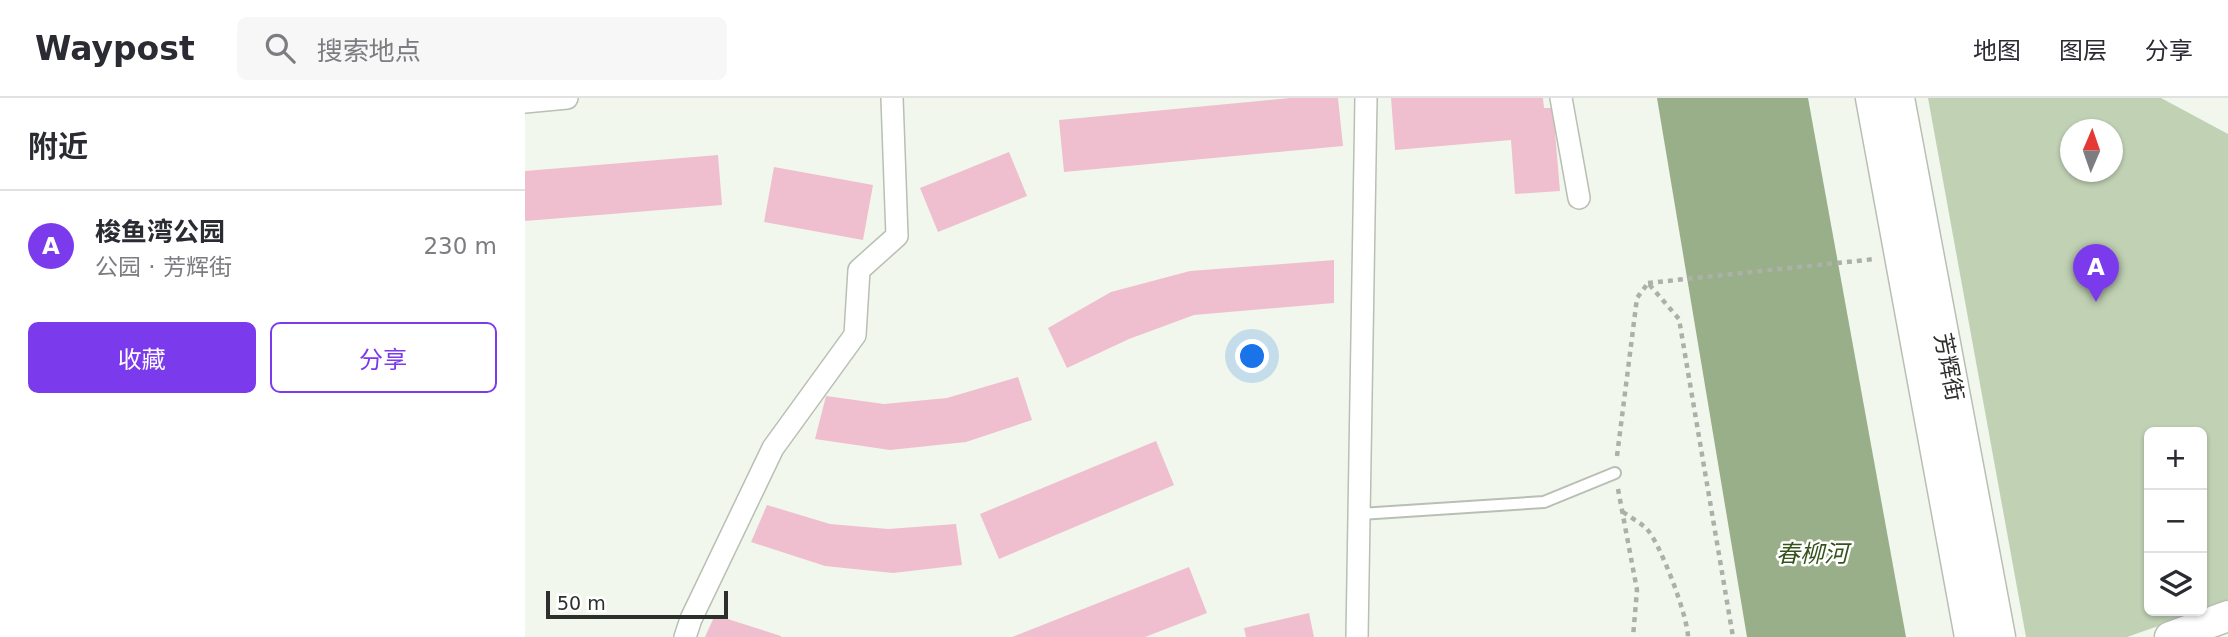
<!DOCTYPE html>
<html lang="zh">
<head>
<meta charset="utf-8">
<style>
  :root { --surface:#fff; --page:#f7f7f7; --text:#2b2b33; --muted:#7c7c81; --line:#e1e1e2; --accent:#7c3aed }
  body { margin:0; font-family:"DejaVu Sans","Noto Sans SC",sans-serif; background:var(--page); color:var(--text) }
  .controls { position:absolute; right:21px; bottom:21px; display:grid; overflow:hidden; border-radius:10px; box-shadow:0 2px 5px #0004 }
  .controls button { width:63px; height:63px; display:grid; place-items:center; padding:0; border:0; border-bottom:2px solid var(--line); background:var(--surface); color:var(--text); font:35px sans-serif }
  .compass { position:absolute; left:1535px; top:21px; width:63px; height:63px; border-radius:50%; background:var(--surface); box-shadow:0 2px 5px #0004; rotate:2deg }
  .scale { position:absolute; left:21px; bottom:18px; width:182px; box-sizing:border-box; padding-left:7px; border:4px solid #2c2f2b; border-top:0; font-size:19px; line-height:24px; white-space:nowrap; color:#2c2f2b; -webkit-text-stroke:5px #fff; paint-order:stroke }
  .you { position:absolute; left:728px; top:259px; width:24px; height:24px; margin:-18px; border:5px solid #fff; border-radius:50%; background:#1a73e8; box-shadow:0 0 0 10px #1a73e833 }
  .badge { display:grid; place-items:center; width:46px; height:46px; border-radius:50%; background:var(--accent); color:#fff; font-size:23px; font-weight:700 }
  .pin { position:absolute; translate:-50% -58px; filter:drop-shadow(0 2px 4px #0008) }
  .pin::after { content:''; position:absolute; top:37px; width:24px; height:21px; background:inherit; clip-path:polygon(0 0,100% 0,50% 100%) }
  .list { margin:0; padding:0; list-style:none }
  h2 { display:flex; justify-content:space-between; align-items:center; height:91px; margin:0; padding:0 28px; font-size:30px }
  h2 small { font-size:23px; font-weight:400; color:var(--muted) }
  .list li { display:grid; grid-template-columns:46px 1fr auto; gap:21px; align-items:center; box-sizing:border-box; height:112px; padding:0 28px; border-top:2px solid var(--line) }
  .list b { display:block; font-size:26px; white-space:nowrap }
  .list p { margin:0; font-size:23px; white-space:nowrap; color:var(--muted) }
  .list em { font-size:23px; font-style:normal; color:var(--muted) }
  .actions { display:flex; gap:14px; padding:21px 28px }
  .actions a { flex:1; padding:16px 0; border:2px solid var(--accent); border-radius:10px; text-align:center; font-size:24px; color:var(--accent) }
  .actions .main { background:var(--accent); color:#fff }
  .icon { flex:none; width:38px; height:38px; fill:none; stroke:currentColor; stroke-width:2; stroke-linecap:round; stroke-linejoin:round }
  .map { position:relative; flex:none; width:1703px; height:539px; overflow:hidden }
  header { display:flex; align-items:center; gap:42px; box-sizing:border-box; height:98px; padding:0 35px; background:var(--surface); border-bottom:2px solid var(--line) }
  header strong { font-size:33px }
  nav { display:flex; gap:38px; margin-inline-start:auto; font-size:24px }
  .search { width:490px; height:63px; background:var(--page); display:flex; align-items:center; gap:18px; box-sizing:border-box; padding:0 24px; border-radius:10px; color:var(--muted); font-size:26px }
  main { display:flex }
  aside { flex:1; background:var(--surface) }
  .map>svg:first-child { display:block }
  .green { fill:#c0d1b4; fill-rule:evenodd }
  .water { fill:#98af89 }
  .building { fill:#efbfd0 }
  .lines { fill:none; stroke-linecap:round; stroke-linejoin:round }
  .lane-casing { stroke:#b8bfb4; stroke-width:14 }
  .street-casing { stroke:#b8bfb4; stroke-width:24 }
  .secondary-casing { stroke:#b8bfb4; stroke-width:33 }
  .path { stroke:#acb1a8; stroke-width:4.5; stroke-dasharray:5 5; stroke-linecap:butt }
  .lane { stroke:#fff; stroke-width:10 }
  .street { stroke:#fff; stroke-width:21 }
  .secondary { stroke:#fff; stroke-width:30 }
  .labels { text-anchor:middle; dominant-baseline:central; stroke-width:5; stroke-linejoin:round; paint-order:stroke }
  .street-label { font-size:23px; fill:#2c2f2b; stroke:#fff }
  .water-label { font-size:24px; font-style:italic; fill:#36531c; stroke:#fff }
</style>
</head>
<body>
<header>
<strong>Waypost</strong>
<div class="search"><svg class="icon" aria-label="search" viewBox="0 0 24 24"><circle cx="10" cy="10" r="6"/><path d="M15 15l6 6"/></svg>搜索地点</div>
<nav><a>地图</a><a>图层</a><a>分享</a></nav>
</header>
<main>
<aside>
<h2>附近<small></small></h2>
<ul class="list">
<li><span class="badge">A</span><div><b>梭鱼湾公园</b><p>公园 · 芳辉街</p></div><em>230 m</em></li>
</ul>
<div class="actions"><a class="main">收藏</a><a>分享</a></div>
</aside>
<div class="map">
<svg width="1703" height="539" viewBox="0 0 1703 539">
  <rect width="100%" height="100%" fill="#f1f7ec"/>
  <path class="green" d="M 1403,0 L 1636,0 L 1703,36 L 1703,503 L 1677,512 L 1677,334 L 1624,334 L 1624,513 L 1676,513 L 1602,539 L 1501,539 ZM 1546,32 L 1588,32 L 1588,74 L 1546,74 Z"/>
  <path class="water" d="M 1132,0 L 1283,0 L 1381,539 L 1222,539 Z"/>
  <path class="building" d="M 765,0 L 813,0 L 818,48 L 539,74 L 534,22 Z
    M 866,0 L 1018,0 L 1019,10 L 1028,10 L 1035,93 L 990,96 L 986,42 L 870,52 Z
    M 484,54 L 502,98 L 413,134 L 395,90 Z
    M 193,57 L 197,107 L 0,123 L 0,73 Z
    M 249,69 L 348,87 L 338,142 L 239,124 Z
    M 809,162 L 809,205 L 669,217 L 604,241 L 542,270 L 523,230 L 586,194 L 665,173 Z
    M 493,279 L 507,322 L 441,344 L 365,352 L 290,341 L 301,298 L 359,306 L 422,300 Z
    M 631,343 L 649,387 L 474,461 L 455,416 Z
    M 242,407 L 305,426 L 363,431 L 431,426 L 437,467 L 368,475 L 300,468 L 226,444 Z
    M 664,469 L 682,515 L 620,539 L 487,539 Z
    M 784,515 L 789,539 L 721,539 L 719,530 Z
    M 190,517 L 256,538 L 256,539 L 180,539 Z"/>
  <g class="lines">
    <g class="lane-casing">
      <path id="lane" d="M 835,416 L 1019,404 L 1090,375"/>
    </g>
    <g class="street-casing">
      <path id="street" d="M 1036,0 L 1054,100
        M 0,4 L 42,0
        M 160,539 L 166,521 L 248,350 L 330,237 L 334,172 L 372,138 L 367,0
        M 832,539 L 841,0"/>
    </g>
    <g class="secondary-casing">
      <path id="secondary" d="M 1346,0 L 1445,539
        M 1374,0 L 1475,539
        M 1645,539 L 1703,518"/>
    </g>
    <path class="path" d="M 1123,185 L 1350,161
      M 1092,358 L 1112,200 L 1123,185 L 1154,221 L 1208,539
      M 1093,391 L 1112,492 L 1108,539
      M 1098,414 C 1105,419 1114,424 1121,430 C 1135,444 1163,519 1163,539"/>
    <use href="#lane" class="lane"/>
    <use href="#street" class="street"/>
    <use href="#secondary" class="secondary"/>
  </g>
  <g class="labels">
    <g class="street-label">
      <text transform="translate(1424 269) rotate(79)">芳辉街</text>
    </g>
    <g class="water-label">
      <text x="1287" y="456">春柳河</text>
    </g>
  </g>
</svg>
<div class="controls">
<button>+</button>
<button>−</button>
<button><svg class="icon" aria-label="layers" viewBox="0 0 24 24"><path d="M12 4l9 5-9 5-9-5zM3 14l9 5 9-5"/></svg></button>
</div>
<svg class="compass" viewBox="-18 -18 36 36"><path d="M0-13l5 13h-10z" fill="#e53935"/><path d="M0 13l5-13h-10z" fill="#7c7c81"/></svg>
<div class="scale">50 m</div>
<div class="you"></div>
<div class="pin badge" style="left:1571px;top:204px">A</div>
</div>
</main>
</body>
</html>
